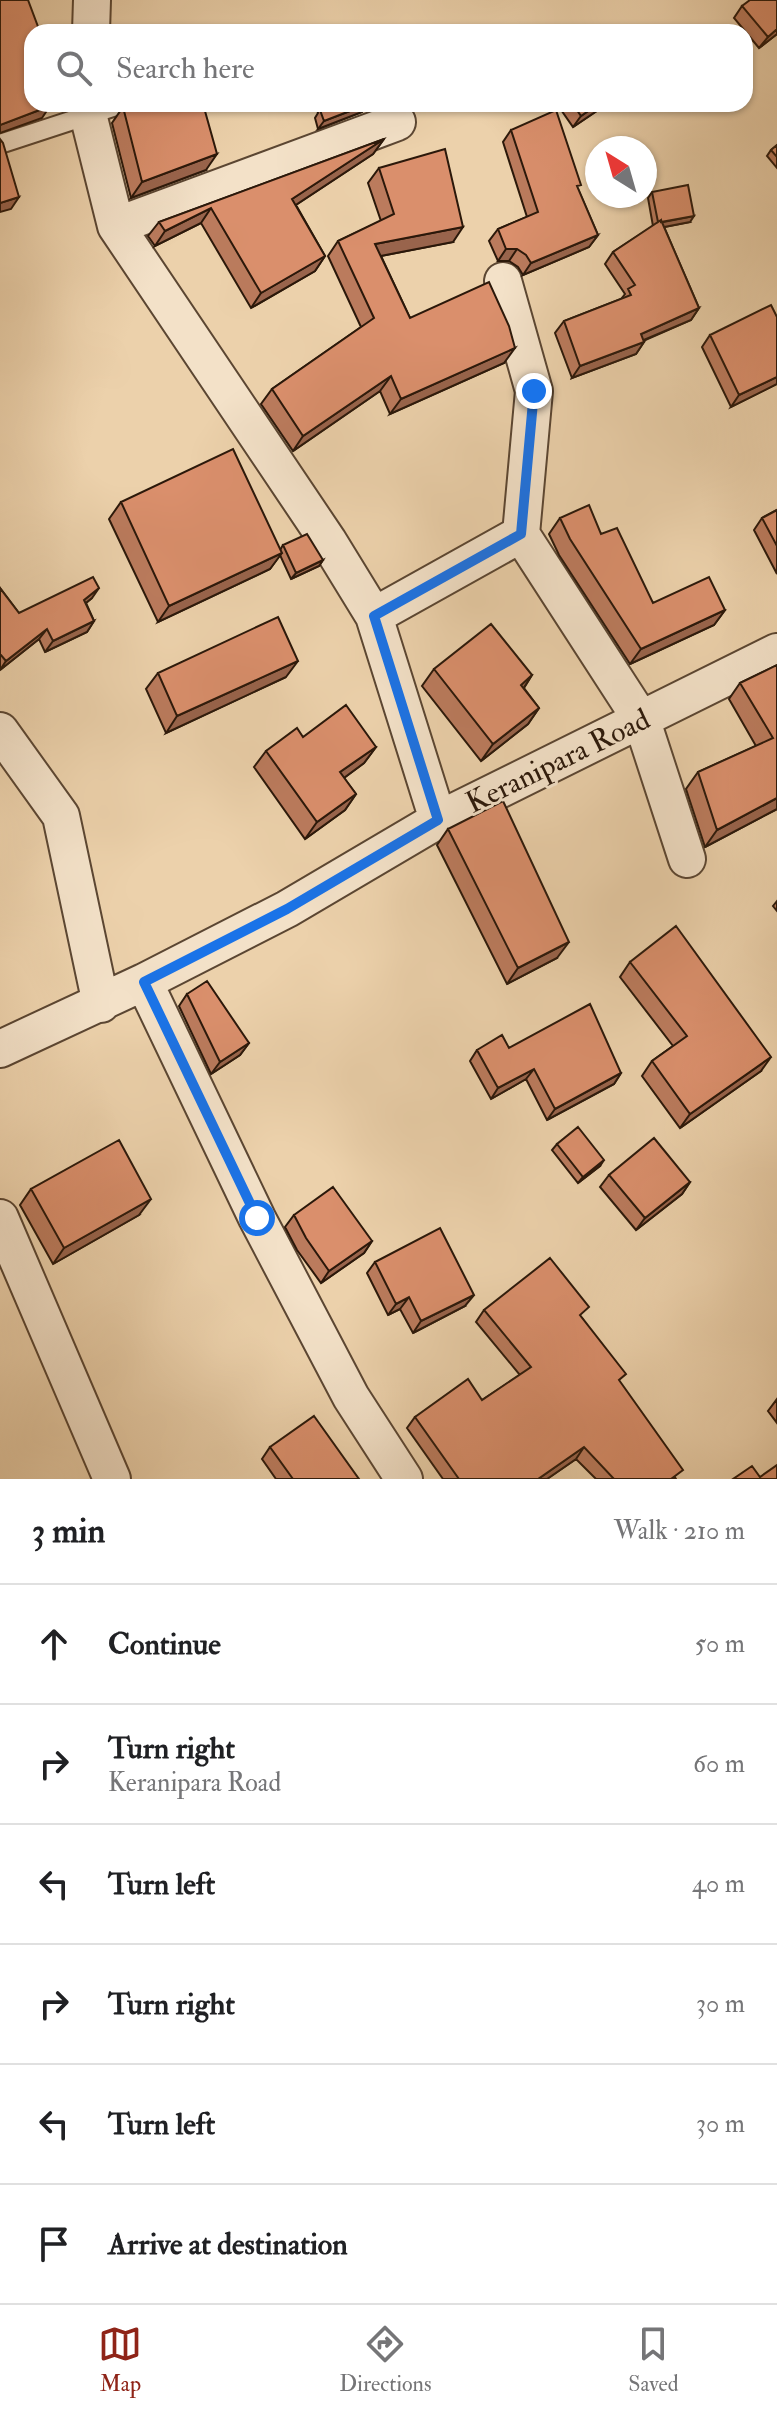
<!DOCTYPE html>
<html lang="en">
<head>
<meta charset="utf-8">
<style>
  :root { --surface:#fff; --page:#f2f2f2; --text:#202124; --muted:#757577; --line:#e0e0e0; --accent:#8f2418 }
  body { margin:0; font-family:"IM FELL Double Pica",serif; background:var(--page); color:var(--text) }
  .compass { position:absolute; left:585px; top:136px; width:72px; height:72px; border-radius:50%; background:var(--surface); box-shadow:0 2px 6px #0004; rotate:323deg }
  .stop { position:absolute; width:24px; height:24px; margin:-18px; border:6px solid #1a73e8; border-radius:50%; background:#fff }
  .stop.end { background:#1a73e8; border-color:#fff; box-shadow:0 2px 8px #0008 }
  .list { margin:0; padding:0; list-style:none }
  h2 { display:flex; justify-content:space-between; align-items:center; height:104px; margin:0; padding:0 32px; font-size:34px }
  h2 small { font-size:26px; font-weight:400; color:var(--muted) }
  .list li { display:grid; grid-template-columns:52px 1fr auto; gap:24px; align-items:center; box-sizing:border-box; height:120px; padding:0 32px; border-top:2px solid var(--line) }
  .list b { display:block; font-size:30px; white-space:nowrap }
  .list p { margin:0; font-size:26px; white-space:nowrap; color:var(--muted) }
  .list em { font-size:26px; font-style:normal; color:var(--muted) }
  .icon { flex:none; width:44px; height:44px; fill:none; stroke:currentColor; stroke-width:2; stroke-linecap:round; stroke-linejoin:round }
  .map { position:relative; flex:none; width:777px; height:1479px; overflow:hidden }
  .search { position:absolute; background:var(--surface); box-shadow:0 2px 6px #0004; left:24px; right:24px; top:24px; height:88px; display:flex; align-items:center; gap:20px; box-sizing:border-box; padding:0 28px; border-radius:24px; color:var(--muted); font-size:30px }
  .sheet { height:824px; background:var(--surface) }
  nav { display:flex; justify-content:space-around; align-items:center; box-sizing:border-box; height:112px; border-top:2px solid var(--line); background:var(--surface); font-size:22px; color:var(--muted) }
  nav a { display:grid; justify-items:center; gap:4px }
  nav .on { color:var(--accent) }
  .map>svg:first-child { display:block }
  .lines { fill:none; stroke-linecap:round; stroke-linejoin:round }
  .service-casing { stroke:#5b4632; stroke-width:22 }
  .minor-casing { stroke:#5b4632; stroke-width:40 }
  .service { stroke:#f3e1c8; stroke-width:18 }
  .minor { stroke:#f3e1c8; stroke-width:36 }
  .wall { fill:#bb7b5d; stroke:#2b180a; stroke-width:2 }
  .shaded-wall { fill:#99644c; stroke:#2b180a; stroke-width:2 }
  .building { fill:#da8f6c; stroke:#2b180a; stroke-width:2 }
  .route { stroke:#1a73e8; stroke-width:10 }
  .labels { text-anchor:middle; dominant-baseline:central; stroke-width:6; stroke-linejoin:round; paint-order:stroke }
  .street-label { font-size:30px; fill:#2b180a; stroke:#f3e1c8 }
</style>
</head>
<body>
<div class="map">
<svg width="777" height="1479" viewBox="0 0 777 1479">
  <rect width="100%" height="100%" fill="#ecd1ab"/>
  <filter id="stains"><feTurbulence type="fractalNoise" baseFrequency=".0025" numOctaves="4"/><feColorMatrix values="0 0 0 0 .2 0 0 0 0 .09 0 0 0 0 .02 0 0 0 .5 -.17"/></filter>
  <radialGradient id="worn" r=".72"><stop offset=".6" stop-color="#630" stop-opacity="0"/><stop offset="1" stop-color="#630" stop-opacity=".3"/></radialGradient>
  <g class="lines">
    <g class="service-casing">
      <path id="service" d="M 0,144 L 122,104"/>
    </g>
    <g class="minor-casing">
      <path id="minor" d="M 91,32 L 92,0
        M 88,104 L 88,114 L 116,226 L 328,541 L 374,616 L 438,820
        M 116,226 L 397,122 L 260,174
        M 503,281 L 534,391 L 521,534
        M 374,616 L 521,534 L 642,721 L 687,859
        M 0,731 L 61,816 L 101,1004
        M 144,982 L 257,1218 L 351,1397 L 404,1479
        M 0,1049 L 144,982 L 287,909 L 438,820 L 777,652
        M 0,1218 L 112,1479"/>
    </g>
    <use href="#service" class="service"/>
    <use href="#minor" class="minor"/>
  </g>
  <path class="wall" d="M 742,6 L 777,34 L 759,48 L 734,18 Z
    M 315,104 L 368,104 L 362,112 L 318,129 L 315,118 L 318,113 Z
    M 557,104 L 607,104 L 573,127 Z
    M 123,107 L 206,170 L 131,198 L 112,123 Z
    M 511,130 L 578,189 L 598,235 L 589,247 L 523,275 L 518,267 L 509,261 L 498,261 L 489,241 L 498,229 L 527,217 L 503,142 Z
    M 384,139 L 373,154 L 296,205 L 325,256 L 315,271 L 251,308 L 201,223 L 155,246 L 148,236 L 159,222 Z
    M 777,145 L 777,168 L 767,156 L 771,150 Z
    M 379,168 L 453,242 L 381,256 L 410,318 L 504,363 L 390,414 L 380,391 L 293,451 L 261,404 L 272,389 L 361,327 L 328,256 L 338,241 L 381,221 L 368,183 Z
    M 652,192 L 690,222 L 664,227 L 699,308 L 691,320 L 643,341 L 644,342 L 636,354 L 572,378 L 555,333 L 564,321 L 621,299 L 625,294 L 605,264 L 613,252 L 653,226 L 648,198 Z
    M 710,335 L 777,384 L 731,407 L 702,347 Z
    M 121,502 L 280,550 L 283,545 L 323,560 L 319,566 L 291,579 L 280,555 L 270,569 L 158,622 L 109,519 Z
    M 777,510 L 777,574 L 754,530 L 762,518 Z
    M 560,518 L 601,534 L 653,603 L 725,610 L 714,625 L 630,664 L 559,555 L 549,534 Z
    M 0,588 L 19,613 L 92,598 L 86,603 L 94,621 L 87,632 L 45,652 L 39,639 L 0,670 Z
    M 777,665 L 777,809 L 705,847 L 686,789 L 698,772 L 756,746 L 729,699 L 740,683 Z
    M 434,669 L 532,675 L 524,688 L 539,708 L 528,724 L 481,761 L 422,686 Z
    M 158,673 L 286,677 L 166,733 L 146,689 Z
    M 303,737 L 376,747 L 364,763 L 344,778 L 356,794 L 345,810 L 305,839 L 254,767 L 266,751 Z
    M 448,829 L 557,958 L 507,984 L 437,845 Z
    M 777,901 L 777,911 L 773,906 Z
    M 630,962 L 761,1071 L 680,1128 L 642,1076 L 652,1061 L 673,1046 L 620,977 Z
    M 187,994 L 249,1043 L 240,1055 L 211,1074 L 179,1006 Z
    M 509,1048 L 621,1073 L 614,1084 L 547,1120 L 526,1079 L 491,1099 L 470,1061 L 477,1050 Z
    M 557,1144 L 600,1166 L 578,1183 L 552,1150 Z
    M 609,1175 L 690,1182 L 682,1194 L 636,1230 L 600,1187 Z
    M 31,1189 L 139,1215 L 53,1264 L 20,1205 Z
    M 294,1215 L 372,1241 L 364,1253 L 321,1283 L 297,1250 L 285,1227 Z
    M 375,1262 L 465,1306 L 413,1333 L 400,1309 L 388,1315 L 367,1273 Z
    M 484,1310 L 582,1318 L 676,1479 L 596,1479 L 576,1459 L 547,1479 L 443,1479 L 407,1428 L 415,1417 L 482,1400 L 520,1375 L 476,1322 Z
    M 777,1399 L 777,1423 L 768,1411 Z
    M 270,1447 L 359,1479 L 276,1479 L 262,1459 Z"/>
  <path class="shaded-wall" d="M 777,29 L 777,34 L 759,48 L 768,37 Z
    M 368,104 L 362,112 L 318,129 L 324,121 Z
    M 598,104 L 607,104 L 573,127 L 581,116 Z
    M 50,106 L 42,118 L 0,133 L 0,125 Z
    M 384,139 L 373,154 L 282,214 L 292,199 Z
    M 217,154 L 206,170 L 131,198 L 142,182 Z
    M 19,197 L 11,209 L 0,212 L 0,203 Z
    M 211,208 L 201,223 L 155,246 L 165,231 Z
    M 694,216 L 690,222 L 654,229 L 658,223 Z
    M 463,227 L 453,242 L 365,259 L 375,244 Z
    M 598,235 L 589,247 L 523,275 L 531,263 Z
    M 506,249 L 517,249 L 509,261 L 498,261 Z
    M 325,256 L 315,271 L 251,308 L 261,293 Z
    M 699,308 L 691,320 L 632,345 L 641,334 Z
    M 644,342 L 636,354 L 572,378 L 580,366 Z
    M 515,348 L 504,363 L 390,414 L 401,399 Z
    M 391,376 L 380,391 L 293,451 L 303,436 Z
    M 777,377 L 777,384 L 731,407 L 739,395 Z
    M 282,553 L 270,569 L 158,622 L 169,606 Z
    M 323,560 L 319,566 L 291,579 L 296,573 Z
    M 99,588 L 92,598 L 77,610 L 84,600 Z
    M 725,610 L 714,625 L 630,664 L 641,649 Z
    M 94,621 L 87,632 L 45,652 L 53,641 Z
    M 47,629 L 39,639 L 0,670 L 6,661 Z
    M 298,661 L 286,677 L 166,733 L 177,716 Z
    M 532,675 L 521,692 L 521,685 Z
    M 539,708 L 528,724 L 481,761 L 493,744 Z
    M 376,747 L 364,763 L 329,789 L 340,772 Z
    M 356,794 L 345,810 L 305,839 L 317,822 Z
    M 777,798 L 777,809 L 705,847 L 717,830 Z
    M 569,942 L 557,958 L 507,984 L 518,968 Z
    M 249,1043 L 240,1055 L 211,1074 L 220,1062 Z
    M 771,1057 L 761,1071 L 680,1128 L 690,1114 Z
    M 534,1069 L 526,1079 L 491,1099 L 498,1088 Z
    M 621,1073 L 614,1084 L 547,1120 L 555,1109 Z
    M 604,1160 L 600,1166 L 578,1183 L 583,1177 Z
    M 690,1182 L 682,1194 L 636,1230 L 645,1218 Z
    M 151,1199 L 139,1215 L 53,1264 L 64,1248 Z
    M 372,1241 L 364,1253 L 321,1283 L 329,1271 Z
    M 474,1295 L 465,1306 L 413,1333 L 421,1321 Z
    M 409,1297 L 400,1309 L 388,1315 L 396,1304 Z
    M 584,1447 L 576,1459 L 547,1479 L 538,1479 Z"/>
  <path class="building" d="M 0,0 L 28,0 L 40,32 L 32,32 L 31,36 L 32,104 L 50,104 L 50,106 L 0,125 Z
    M 750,0 L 777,0 L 777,29 L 768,37 L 742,6 Z
    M 133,104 L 203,104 L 217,154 L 142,182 L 123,107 Z
    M 324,104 L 368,104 L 324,121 L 320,110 L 326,109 Z
    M 573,104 L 598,104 L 581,116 Z
    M 556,110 L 581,185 L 577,186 L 598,235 L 531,263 L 526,255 L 517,249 L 506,249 L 498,229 L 538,212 L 511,130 Z
    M 0,139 L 3,143 L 19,197 L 0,203 Z
    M 384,139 L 292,199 L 325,256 L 261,293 L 211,208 L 165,231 L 159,222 Z
    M 777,145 L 777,157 L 771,150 Z
    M 445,149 L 463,227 L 375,244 L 410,318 L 489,282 L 509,326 L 515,348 L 401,399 L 391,376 L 303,436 L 272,389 L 374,318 L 338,241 L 394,214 L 379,168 Z
    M 688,185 L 694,216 L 661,222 L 661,220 L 658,222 L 652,192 Z
    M 661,220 L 699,308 L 641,334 L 644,342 L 580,366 L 564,321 L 631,295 L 628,289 L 635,285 L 613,252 Z
    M 771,305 L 777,317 L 777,377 L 739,395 L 710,335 Z
    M 233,449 L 282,553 L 169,606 L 121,502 Z
    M 589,505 L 601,534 L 617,528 L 653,603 L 709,577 L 725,610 L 641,649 L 570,539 L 560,518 Z
    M 777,510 L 777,546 L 762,518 Z
    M 307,534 L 323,560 L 296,573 L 283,545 Z
    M 93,577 L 99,588 L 84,600 L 94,621 L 53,641 L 47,629 L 6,661 L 0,654 L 0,588 L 19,613 Z
    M 278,617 L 298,661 L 177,716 L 158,673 Z
    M 491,624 L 532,675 L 521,685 L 539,708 L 493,744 L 434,669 Z
    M 777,665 L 777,798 L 717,830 L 698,772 L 773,738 L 740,683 Z
    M 346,705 L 376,747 L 340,772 L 356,794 L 317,822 L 266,751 L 297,728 L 303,737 Z
    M 503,801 L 569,942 L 518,968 L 448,829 Z
    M 676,926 L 771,1057 L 690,1114 L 652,1061 L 687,1036 L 630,962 Z
    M 207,981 L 249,1043 L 220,1062 L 187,994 Z
    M 590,1004 L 621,1073 L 555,1109 L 534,1069 L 498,1088 L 477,1050 L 502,1035 L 509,1048 Z
    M 578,1127 L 604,1160 L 583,1177 L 557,1144 Z
    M 654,1138 L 690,1182 L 645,1218 L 609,1175 Z
    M 119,1140 L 151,1199 L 64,1248 L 31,1189 Z
    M 333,1187 L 372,1241 L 329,1271 L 306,1238 L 294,1215 Z
    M 440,1228 L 474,1295 L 421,1321 L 409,1297 L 396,1304 L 375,1262 Z
    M 550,1258 L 589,1307 L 580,1315 L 626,1374 L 619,1380 L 683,1470 L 671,1479 L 614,1479 L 584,1447 L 538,1479 L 459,1479 L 415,1417 L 468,1379 L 482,1400 L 531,1367 L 484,1310 Z
    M 314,1416 L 359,1479 L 293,1479 L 270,1447 Z
    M 777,1465 L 777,1479 L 733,1479 L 752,1466 L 760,1477 Z"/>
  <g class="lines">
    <path class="route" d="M 257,1218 L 144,982 L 287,909 L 438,820 L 374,616 L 521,534 L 534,391"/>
  </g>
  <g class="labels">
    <g class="street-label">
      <text transform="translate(558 761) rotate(-26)">Keranipara Road</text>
    </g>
  </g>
  <rect width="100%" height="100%" filter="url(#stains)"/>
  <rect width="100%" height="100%" fill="url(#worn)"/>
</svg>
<svg class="compass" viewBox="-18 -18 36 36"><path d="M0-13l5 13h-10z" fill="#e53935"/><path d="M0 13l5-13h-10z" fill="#757577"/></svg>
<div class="stop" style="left:257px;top:1218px"></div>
<div class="stop end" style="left:534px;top:391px"></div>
<div class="search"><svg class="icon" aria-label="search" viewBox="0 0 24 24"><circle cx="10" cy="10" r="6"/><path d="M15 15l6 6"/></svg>Search here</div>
</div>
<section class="sheet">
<h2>3 min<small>Walk · 210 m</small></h2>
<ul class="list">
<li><svg class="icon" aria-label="ahead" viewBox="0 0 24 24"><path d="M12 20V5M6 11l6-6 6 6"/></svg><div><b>Continue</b></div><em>50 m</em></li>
<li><svg class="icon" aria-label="right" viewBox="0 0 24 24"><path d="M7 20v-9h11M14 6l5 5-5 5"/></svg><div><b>Turn right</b><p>Keranipara Road</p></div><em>60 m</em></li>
<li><svg class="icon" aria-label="left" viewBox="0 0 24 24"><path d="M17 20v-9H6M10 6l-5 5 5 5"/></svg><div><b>Turn left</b></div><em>40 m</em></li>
<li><svg class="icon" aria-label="right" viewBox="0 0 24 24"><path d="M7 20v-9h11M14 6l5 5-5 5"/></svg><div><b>Turn right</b></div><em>30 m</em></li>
<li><svg class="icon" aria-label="left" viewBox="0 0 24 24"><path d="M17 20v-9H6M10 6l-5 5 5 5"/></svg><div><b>Turn left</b></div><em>30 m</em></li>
<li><svg class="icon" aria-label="arrive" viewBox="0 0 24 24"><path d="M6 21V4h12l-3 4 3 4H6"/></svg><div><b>Arrive at destination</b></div></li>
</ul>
</section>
<nav>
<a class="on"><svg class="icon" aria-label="map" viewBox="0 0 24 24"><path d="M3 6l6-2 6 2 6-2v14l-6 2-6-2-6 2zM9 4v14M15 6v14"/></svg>Map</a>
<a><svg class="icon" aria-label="directions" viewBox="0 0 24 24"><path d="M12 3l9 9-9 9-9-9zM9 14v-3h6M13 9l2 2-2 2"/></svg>Directions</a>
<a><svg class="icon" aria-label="saved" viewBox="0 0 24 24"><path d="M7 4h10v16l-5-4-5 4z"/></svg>Saved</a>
</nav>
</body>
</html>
